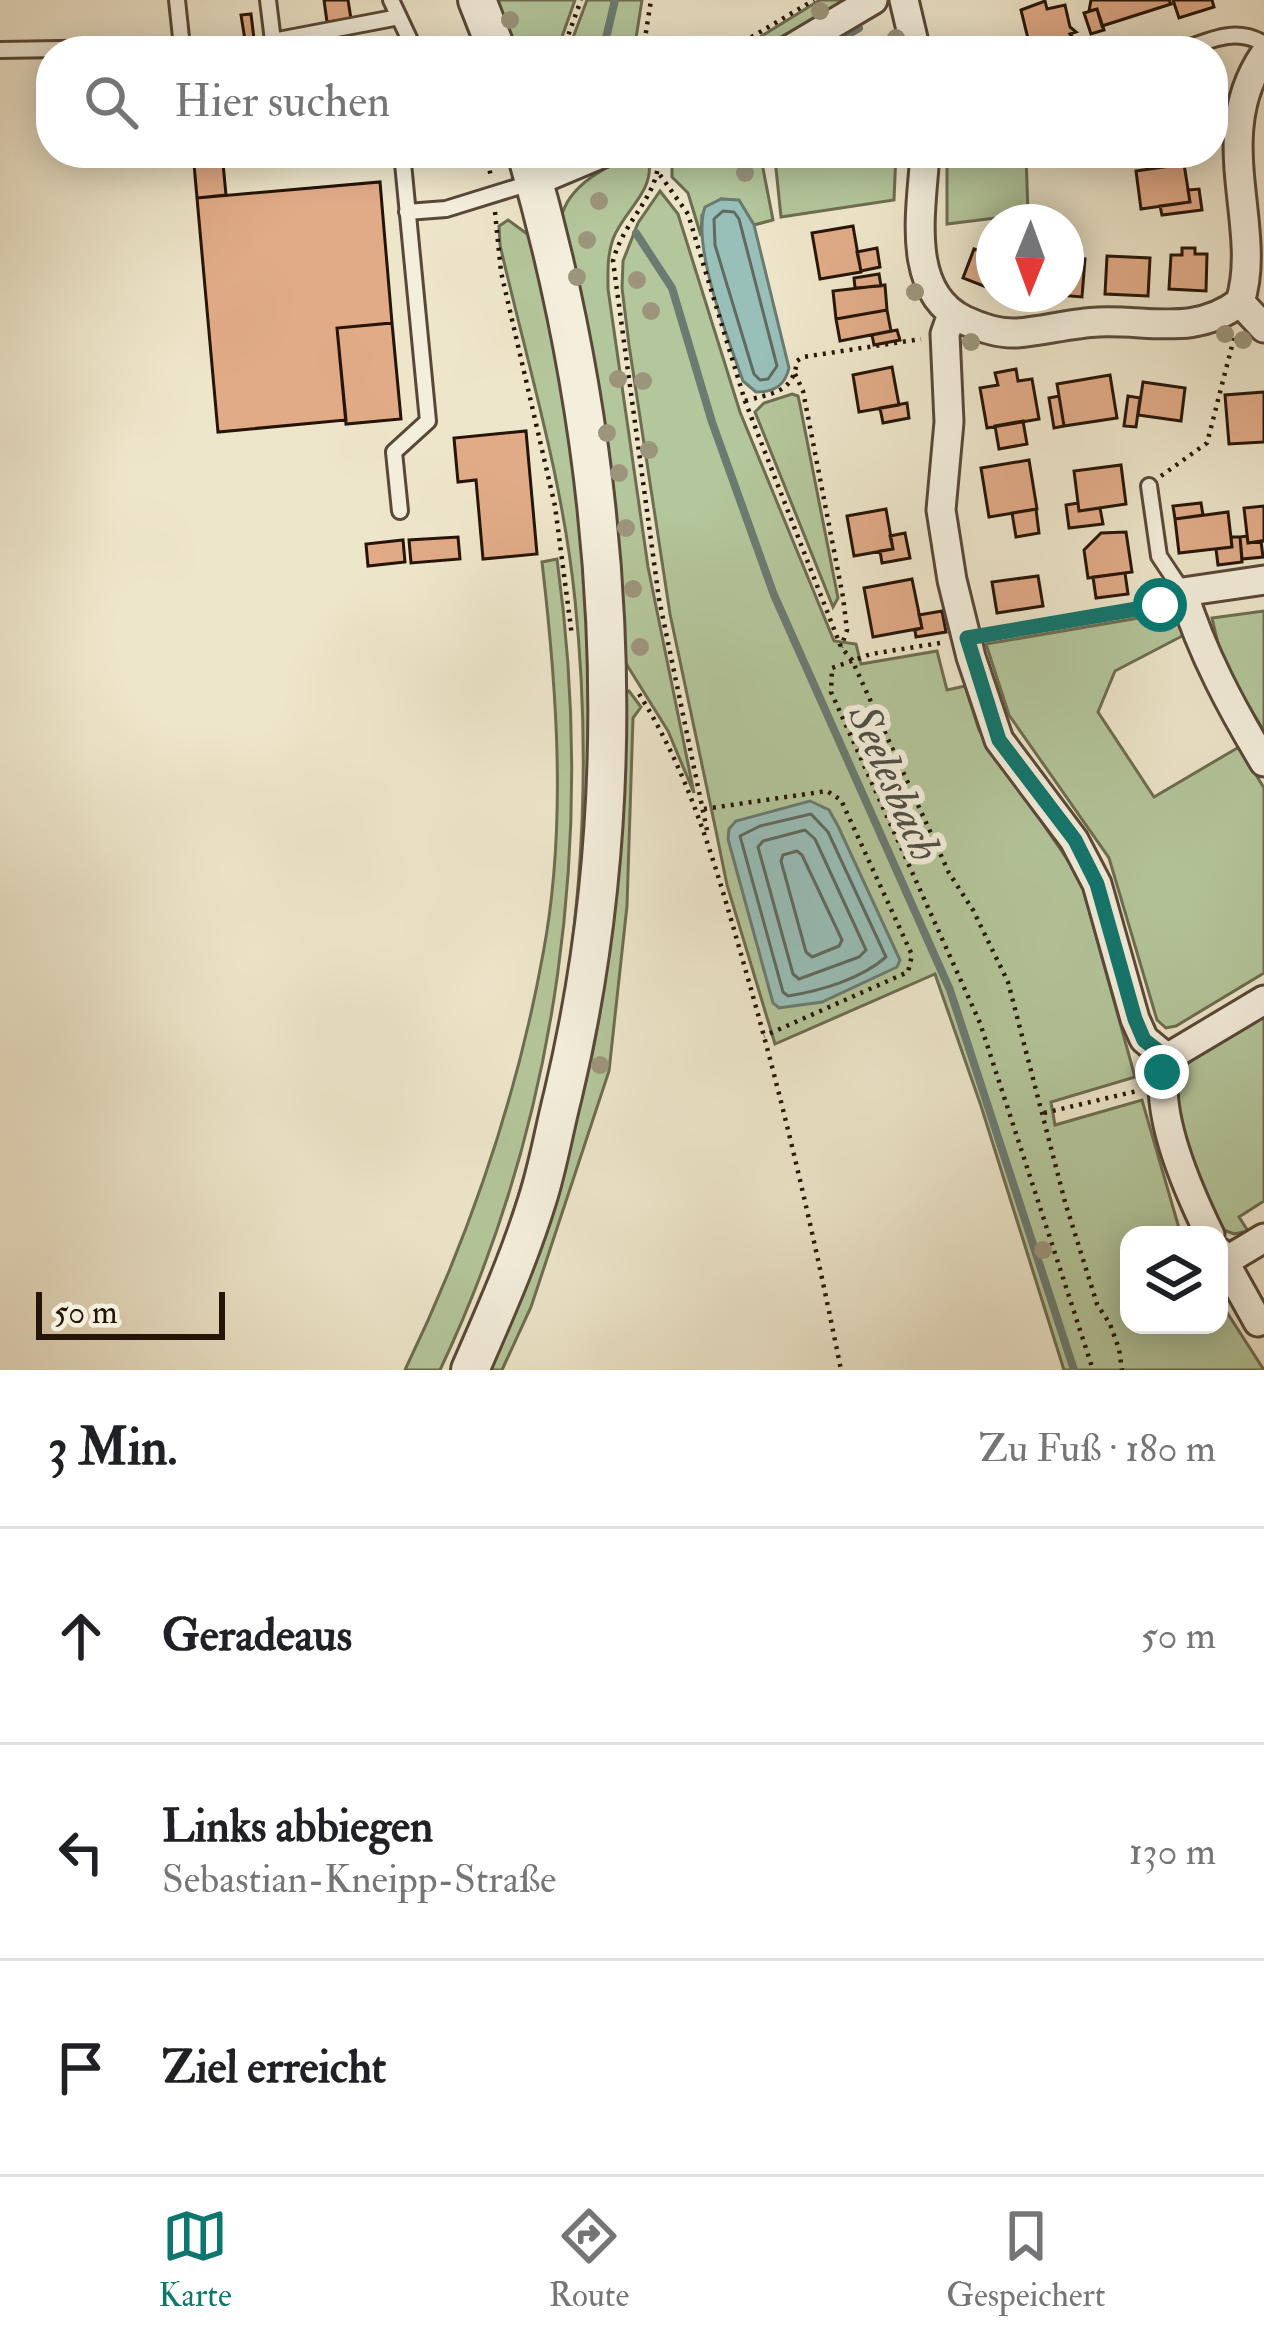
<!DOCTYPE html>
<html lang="de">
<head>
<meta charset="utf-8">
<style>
  :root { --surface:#fff; --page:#f2f2f2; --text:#202124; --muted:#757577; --line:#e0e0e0; --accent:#0f766e }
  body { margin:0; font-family:"IM FELL Double Pica",serif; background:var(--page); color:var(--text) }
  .controls { position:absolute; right:36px; bottom:36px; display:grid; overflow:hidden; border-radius:24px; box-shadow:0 6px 30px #0003 }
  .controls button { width:108px; height:108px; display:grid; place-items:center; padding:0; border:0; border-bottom:3px solid var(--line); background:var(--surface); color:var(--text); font:60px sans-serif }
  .compass { position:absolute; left:976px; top:204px; width:108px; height:108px; border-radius:50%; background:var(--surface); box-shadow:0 6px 30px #0003; rotate:181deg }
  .scale { position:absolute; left:36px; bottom:30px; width:189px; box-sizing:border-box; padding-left:12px; border:6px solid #261407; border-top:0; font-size:33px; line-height:42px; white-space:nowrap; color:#261407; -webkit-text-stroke:9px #f4efdd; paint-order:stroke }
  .stop { position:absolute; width:36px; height:36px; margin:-27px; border:9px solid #0f766e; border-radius:50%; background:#fff }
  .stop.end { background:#0f766e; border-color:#fff; box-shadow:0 3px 12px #0008 }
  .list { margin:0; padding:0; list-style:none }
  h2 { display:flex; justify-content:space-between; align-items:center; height:156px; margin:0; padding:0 48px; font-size:51px }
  h2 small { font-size:39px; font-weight:400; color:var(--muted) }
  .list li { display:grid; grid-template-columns:78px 1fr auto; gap:36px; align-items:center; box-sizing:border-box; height:216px; padding:0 48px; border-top:3px solid var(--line) }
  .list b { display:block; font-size:45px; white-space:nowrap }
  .list p { margin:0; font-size:39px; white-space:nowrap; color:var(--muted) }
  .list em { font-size:39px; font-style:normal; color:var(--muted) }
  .icon { flex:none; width:66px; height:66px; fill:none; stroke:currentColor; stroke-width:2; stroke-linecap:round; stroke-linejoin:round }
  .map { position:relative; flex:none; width:1264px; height:1370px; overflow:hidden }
  .search { position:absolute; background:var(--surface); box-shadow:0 6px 30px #0003; left:36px; right:36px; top:36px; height:132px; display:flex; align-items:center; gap:30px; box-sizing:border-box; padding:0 42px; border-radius:48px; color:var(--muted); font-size:45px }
  .sheet { height:804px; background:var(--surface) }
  nav { display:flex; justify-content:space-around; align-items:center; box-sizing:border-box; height:168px; border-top:3px solid var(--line); background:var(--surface); font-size:33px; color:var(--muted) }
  nav a { display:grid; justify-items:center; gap:6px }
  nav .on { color:var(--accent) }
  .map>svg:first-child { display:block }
  .green { fill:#b4c69b; stroke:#6d6d51; stroke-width:3 }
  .water { fill:#99bfb9; stroke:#6b7b72; stroke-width:3 }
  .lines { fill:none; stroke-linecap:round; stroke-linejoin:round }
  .shore { stroke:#606a60; stroke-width:3 }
  .stream { stroke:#6b7b72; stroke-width:8 }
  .building { fill:#e1ab88; stroke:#261407; stroke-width:3 }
  .service-casing { stroke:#584838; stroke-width:20 }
  .minor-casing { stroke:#584838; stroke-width:33 }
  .tertiary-casing { stroke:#584838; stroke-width:42 }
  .path { stroke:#261407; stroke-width:4.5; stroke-dasharray:3 6; stroke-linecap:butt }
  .service { stroke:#f4efdd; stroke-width:14 }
  .minor { stroke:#f4efdd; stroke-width:27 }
  .tertiary { stroke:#f4efdd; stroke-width:36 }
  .tree { fill:#9c957c }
  .route { stroke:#0f766e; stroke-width:15 }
  .labels { text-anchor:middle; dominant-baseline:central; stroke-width:12; stroke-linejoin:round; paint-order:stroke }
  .water-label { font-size:45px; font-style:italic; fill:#4e5045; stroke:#f4efdd }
</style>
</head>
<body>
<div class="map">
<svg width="1264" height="1370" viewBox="0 0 1264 1370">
  <rect width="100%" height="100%" fill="#eee6cb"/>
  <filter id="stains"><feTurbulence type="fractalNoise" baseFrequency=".00167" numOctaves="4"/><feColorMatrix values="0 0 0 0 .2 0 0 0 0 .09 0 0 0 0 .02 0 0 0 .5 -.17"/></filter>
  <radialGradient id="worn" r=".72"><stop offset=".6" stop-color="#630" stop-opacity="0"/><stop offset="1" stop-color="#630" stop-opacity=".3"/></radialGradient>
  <path class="green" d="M 493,0 L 575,0 L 557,51 L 509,51 Z
    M 587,0 L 642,0 L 634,51 L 573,51 L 571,43 Z
    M 820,0 L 851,0 L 766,51 L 737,51 Z
    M 641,153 L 649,160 C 654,193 624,210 613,239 C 607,256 608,272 608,289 L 648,567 L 694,793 L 668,731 L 622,657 L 561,219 C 567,185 610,163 641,153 Z
    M 672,153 L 760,153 L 773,220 L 754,225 L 739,201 L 721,199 L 702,215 L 701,236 L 688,193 L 672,177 Z
    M 818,153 L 896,153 L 894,200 L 781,217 L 775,159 Z
    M 1026,154 L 1028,214 L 947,224 L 947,158 Z
    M 660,191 L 678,214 L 740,412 L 834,641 L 856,644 L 861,664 L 937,651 L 947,690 L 965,686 L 979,730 L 1080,878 L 1135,1077 L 1051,1102 L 1055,1125 L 1142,1100 L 1181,1235 L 1129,1235 L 1129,1325 L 1219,1325 L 1219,1300 L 1264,1370 L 1064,1370 L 981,1106 L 935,974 L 775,1044 L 727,885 L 716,831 L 670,614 L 629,345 L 622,288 L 623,261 L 638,223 Z
    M 508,220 L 530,236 L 537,254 L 572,426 L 589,594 L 589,876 L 537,1160 L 459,1370 L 451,1370 C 563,1130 602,863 575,600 C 563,480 527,362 500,245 L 499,226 Z
    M 792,394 L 798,396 L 800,405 L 838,598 L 833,607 L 755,412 L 764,403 Z
    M 557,559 C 595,835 560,1117 440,1370 L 405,1370 C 468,1239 517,1098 543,954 C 567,827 557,690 542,562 Z
    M 1264,611 L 1264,731 L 1223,664 L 1212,618 Z
    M 1174,612 L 1186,634 L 1115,671 L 1098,712 L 1154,797 L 1239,747 L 1264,788 L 1264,973 L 1176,1026 L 1166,1028 L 1157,1020 L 1109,858 L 1009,715 L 986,644 Z
    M 629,691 L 641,707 L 633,718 L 627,906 L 609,1071 L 531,1307 L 502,1370 L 487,1370 C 528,1262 573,1154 595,1040 C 617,925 618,809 622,693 Z
    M 1264,1016 L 1264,1201 L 1239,1217 L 1248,1231 L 1234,1234 L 1218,1228 C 1203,1199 1159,1094 1184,1067 C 1201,1049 1242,1030 1264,1016 Z"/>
  <path class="water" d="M 721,199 L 739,200 L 754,225 L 789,368 C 785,385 775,392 756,392 L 743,381 C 729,341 691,246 705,207 Z
    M 810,801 L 829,810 L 838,826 L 900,960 L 897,967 L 822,1002 L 779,1008 L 773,1003 L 728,839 L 729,829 L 736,821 Z"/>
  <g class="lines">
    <path class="shore" d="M 723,211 L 734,212 L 739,219 L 777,366 L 768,379 L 760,380 L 754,374 L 715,245 L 714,219 Z
      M 811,814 L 828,832 L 886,957 C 861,979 820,991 788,996 L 783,992 L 740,836 L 760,826 Z
      M 805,830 L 815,839 L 866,950 L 859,957 L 799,979 L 793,974 L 758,847 L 763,841 Z
      M 797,851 L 802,855 L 842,940 L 839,946 L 812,957 L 806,952 L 781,861 L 783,855 Z"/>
    <path class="stream" d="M 603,51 L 615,0
      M 821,51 L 859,28
      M 636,233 L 672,288 L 712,422 L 774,595 L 950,990 L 1074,1370"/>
  </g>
  <path class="building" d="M 324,0 L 348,0 L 351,19 L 327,22 Z
    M 1091,0 L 1169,0 L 1171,4 L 1102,26 L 1097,9 L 1089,11 Z
    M 1173,0 L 1212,0 L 1214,7 L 1179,18 Z
    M 1045,1 L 1047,9 L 1065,5 L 1070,27 L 1076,32 L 1070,34 L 1077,43 L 1074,50 L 1031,51 L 1021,10 Z
    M 1097,9 L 1104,30 L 1091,34 L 1084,13 Z
    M 251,14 L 254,39 L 245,40 L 241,15 Z
    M 193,153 L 222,153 L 226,195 L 197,198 Z
    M 1051,153 L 1086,153 L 1087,158 L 1054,165 Z
    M 1184,164 L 1190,202 L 1141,209 L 1136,171 Z
    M 380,182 L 392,323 L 337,328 L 346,420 L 218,432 L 197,198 Z
    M 1199,189 L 1202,210 L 1162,215 L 1160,206 L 1190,202 L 1188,190 Z
    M 853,226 L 861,272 L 820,279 L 812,233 Z
    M 877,248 L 880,267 L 861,271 L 857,252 Z
    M 1182,248 L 1195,248 L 1195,254 L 1207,254 L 1206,291 L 1169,289 L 1171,255 L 1182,255 Z
    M 974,249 L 994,256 L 994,290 L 963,278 Z
    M 1066,249 L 1070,249 L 1069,258 L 1085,259 L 1082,297 L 1046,294 L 1066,294 Z
    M 1107,256 L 1150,258 L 1148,296 L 1105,294 Z
    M 879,274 L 881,286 L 855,288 L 854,278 Z
    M 885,285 L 887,310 L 836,319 L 833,291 Z
    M 887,310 L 891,331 L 840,341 L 836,319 Z
    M 392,323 L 401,419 L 346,424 L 337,328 Z
    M 897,330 L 900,340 L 874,345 L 872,335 Z
    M 892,367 L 899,405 L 859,412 L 853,375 Z
    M 1016,369 L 1018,381 L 1032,379 L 1039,419 L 987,428 L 980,388 L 998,385 L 995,373 Z
    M 1110,375 L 1117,418 L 1064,426 L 1057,384 Z
    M 1143,382 L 1185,388 L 1181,421 L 1138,415 Z
    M 1264,392 L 1264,442 L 1229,444 L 1225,395 Z
    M 1059,396 L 1064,426 L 1054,428 L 1049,398 Z
    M 1128,396 L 1140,398 L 1136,427 L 1124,426 Z
    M 907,403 L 909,418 L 883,423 L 880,408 Z
    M 1023,421 L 1027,444 L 999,449 L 995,426 Z
    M 526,431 L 537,554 L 483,559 L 476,480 L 458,482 L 454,438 Z
    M 1029,460 L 1037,509 L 989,517 L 981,468 Z
    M 1121,465 L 1126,504 L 1079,511 L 1074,471 Z
    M 1078,503 L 1079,511 L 1100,508 L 1103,524 L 1069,528 L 1066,505 Z
    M 1201,503 L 1203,515 L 1175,519 L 1173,506 Z
    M 1264,506 L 1264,541 L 1248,543 L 1244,508 Z
    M 886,509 L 893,549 L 854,556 L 847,516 Z
    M 1036,509 L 1039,533 L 1016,537 L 1012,513 Z
    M 1228,512 L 1232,547 L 1179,553 L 1175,519 Z
    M 1126,532 L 1132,572 L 1088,578 L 1084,550 L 1101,533 Z
    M 905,533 L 910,558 L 882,563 L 880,551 L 893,549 L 890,536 Z
    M 1247,536 L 1248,543 L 1261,541 L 1263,557 L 1242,559 L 1240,537 Z
    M 458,537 L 460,559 L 411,563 L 409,540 Z
    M 1231,537 L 1240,537 L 1242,562 L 1218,565 L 1216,549 L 1232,547 Z
    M 403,540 L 405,562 L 368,566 L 366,544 Z
    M 1125,573 L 1128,594 L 1096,598 L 1093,577 Z
    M 1038,576 L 1043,606 L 997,613 L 992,582 Z
    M 912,579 L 922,628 L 873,637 L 864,588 Z
    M 942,611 L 946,632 L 916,637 L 915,630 L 922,628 L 919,615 Z"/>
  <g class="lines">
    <g class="service-casing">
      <path id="service" d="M 268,0 L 273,41 L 399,17
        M 391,0 L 415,51
        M 0,50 L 182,47 L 177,0
        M 1180,51 C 1208,41 1236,26 1264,44
        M 237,158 L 295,153
        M 407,212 L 446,209 L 530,183
        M 1149,486 L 1159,556 L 1183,592
        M 400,511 L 394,452 L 428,421 L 402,153"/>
    </g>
    <g class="minor-casing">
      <path id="minor" d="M 904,0 L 916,51
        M 787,51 L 873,0
        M 925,153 C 922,207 904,291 964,320 C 981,328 998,334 1017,333 C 1044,331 1071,323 1099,322 C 1152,320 1195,336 1240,302
        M 534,182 L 603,153
        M 1240,302 C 1264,227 1208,137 1264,55
        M 1240,302 L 1264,328
        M 952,314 L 945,334 L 949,422 L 941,510 L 952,580 L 971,657 L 999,740 L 1074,840 L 1097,884 L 1135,1019 L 1144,1039 L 1167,1058
        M 1264,580 L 1183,592 C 1202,653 1231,707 1264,762
        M 1167,1058 C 1151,1108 1188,1190 1210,1235
        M 1167,1058 L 1264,1000
        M 1219,1252 L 1258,1322
        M 1224,1262 L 1264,1238"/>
    </g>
    <g class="tertiary-casing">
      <path id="tertiary" d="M 477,0 L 497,51
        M 470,1370 C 494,1315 519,1259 537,1201 C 548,1167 554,1130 563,1095 C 637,785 614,458 526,153"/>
    </g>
    <path class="path" d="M 568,51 L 565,44 L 581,0
      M 643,51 L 651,0
      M 728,51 L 814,0
      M 486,153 L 491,177
      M 658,153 C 662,195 624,218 613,261 L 659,599 L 708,835
      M 660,175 L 688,214 L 745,401 L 841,647 L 852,660 L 949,873 L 973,910 L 1008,982 L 1065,1202 L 1097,1304 L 1110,1324 L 1119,1349 L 1122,1370
      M 495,212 L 501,272 L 555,506 L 572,636
      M 795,374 L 803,391 L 843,597 L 847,630 L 841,647
      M 745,401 C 771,393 793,394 797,361 L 803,357 L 921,339
      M 1161,476 L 1207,443 L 1235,334
      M 993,634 L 1159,605
      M 940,643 L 871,654 L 832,668 L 831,692 L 980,1023 L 1093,1370
      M 639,694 C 692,777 718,874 745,968 C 783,1100 814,1235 841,1370
      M 704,809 L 827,791 L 841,800 L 912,955 L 908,972 L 764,1036
      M 1044,1113 L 1137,1091"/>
    <use href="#service" class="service"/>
    <use href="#minor" class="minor"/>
    <use href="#tertiary" class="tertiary"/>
  </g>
  <g class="tree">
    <circle cx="820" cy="11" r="9"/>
    <circle cx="510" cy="20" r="9"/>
    <circle cx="896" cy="38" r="9"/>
    <circle cx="745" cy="173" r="9"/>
    <circle cx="599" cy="201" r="9"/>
    <circle cx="587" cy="240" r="9"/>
    <circle cx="577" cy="277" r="9"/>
    <circle cx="637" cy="280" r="9"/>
    <circle cx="915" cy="292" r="9"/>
    <circle cx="651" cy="311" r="9"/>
    <circle cx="1225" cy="334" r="9"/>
    <circle cx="1243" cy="340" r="9"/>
    <circle cx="971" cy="342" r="9"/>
    <circle cx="618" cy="379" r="9"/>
    <circle cx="643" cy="381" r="9"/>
    <circle cx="607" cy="433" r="9"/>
    <circle cx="649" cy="450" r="9"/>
    <circle cx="619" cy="473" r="9"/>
    <circle cx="626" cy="528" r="9"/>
    <circle cx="633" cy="589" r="9"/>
    <circle cx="640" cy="647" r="9"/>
    <circle cx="600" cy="1065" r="9"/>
    <circle cx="1043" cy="1250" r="9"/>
  </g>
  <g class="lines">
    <path class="route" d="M 1160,605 L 967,638 L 999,740 L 1075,840 L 1097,884 L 1135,1019 L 1144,1040 L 1167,1058 L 1162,1072"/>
  </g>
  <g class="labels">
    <g class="water-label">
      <text transform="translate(894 783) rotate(66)">Seelesbach</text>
    </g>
  </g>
  <rect width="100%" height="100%" filter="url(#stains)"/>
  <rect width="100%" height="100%" fill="url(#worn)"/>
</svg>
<div class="controls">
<button><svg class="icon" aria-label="layers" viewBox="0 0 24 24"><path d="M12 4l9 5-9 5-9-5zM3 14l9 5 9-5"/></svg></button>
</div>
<svg class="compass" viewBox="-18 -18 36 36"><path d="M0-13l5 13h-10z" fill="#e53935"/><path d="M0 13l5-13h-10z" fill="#757577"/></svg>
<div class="scale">50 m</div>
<div class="stop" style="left:1160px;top:605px"></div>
<div class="stop end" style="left:1162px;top:1072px"></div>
<div class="search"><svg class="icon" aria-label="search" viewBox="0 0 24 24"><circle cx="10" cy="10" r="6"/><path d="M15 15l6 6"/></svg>Hier suchen</div>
</div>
<section class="sheet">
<h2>3 Min.<small>Zu Fuß · 180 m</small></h2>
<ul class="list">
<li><svg class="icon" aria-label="ahead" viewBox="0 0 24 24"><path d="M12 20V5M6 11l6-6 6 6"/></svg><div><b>Geradeaus</b></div><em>50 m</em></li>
<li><svg class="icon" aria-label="left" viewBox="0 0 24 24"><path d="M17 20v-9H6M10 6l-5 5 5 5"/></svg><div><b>Links abbiegen</b><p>Sebastian-Kneipp-Straße</p></div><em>130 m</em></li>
<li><svg class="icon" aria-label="arrive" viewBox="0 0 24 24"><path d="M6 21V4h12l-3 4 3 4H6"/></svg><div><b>Ziel erreicht</b></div></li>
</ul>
</section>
<nav>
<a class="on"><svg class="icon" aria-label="map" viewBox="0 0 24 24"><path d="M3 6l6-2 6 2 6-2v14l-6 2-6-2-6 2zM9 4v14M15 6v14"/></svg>Karte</a>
<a><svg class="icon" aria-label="directions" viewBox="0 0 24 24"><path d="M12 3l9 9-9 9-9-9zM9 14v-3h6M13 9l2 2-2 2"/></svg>Route</a>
<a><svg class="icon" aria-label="saved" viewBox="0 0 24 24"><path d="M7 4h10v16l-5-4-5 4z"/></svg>Gespeichert</a>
</nav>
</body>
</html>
